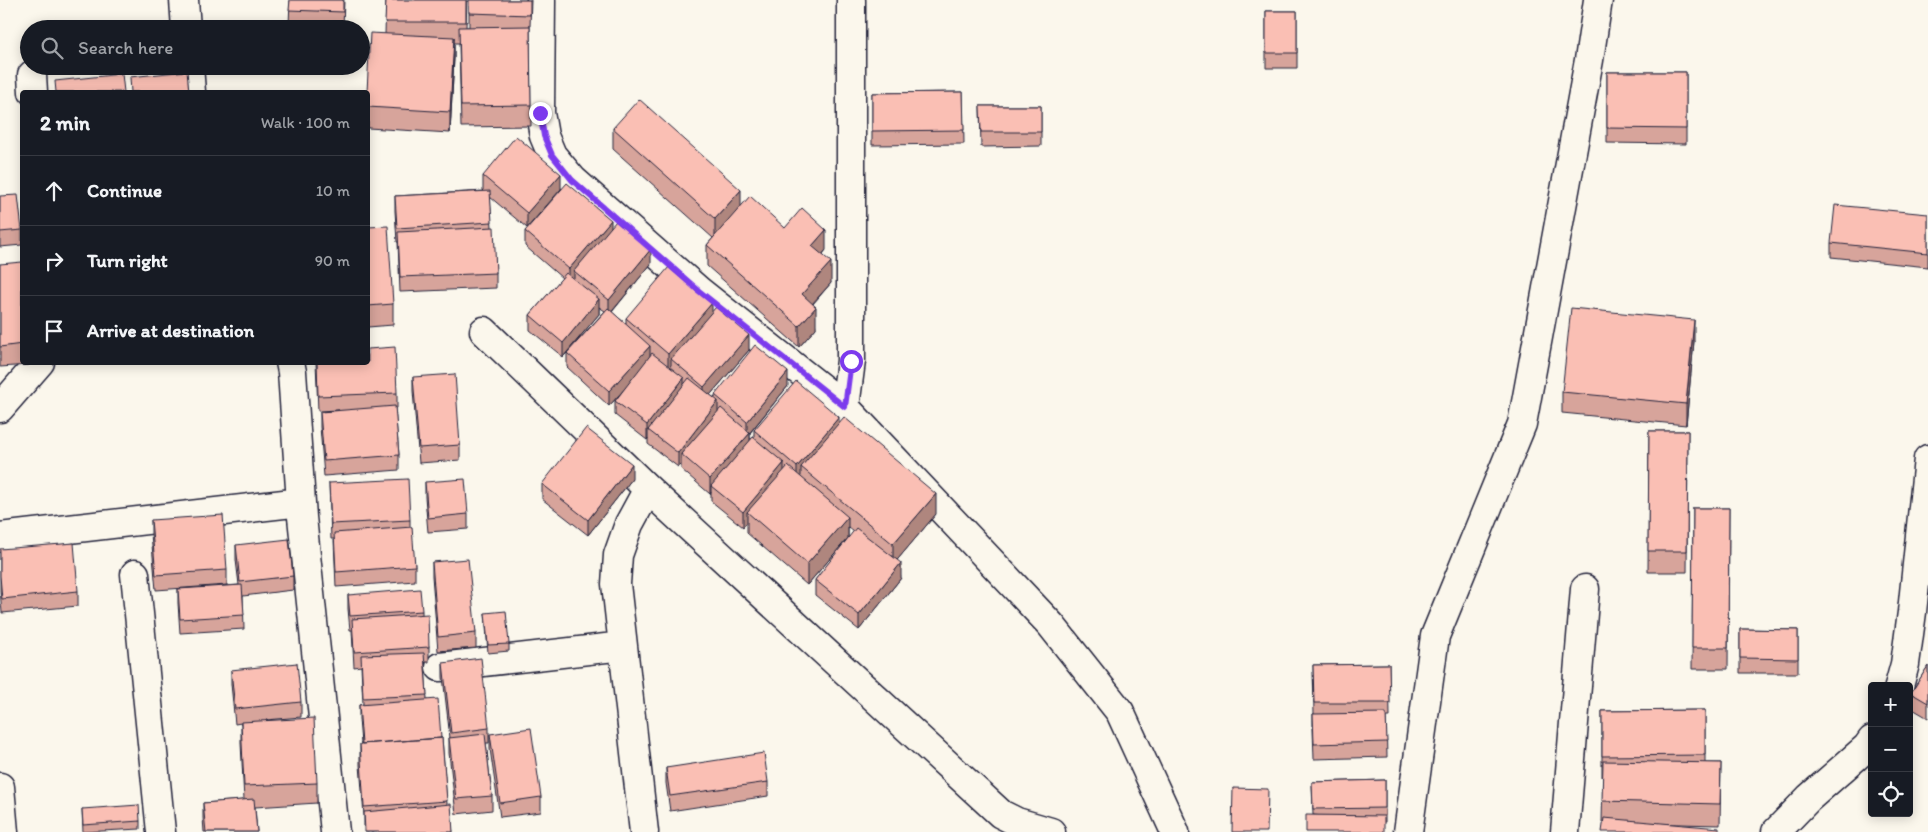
<!DOCTYPE html>
<html lang="en">
<head>
<meta charset="utf-8">
<style>
  :root { --surface:#171b24; --page:#242831; --text:#f1f3f6; --muted:#9ea1a6; --line:#363941 }
  body { margin:0; font-family:Itim,sans-serif; background:var(--page); color:var(--text) }
  .controls { position:absolute; right:15px; bottom:15px; display:grid; overflow:hidden; border-radius:5px; box-shadow:0 2px 12px #0003 }
  .controls button { width:45px; height:45px; display:grid; place-items:center; padding:0; border:0; border-bottom:1px solid var(--line); background:var(--surface); color:var(--text); font:25px sans-serif }
  .stop { position:absolute; width:15px; height:15px; margin:-11px; border:4px solid #7c3aed; border-radius:50%; background:#fff }
  .stop.end { background:#7c3aed; border-color:#fff; box-shadow:0 1px 5px #0008 }
  .list { margin:0; padding:0; list-style:none }
  h2 { display:flex; justify-content:space-between; align-items:center; height:65px; margin:0; padding:0 20px; font-size:21px }
  h2 small { font-size:16px; font-weight:400; color:var(--muted) }
  .list li { display:grid; grid-template-columns:32px 1fr auto; gap:15px; align-items:center; box-sizing:border-box; height:70px; padding:0 20px; border-top:1px solid var(--line) }
  .list b { display:block; font-size:19px; white-space:nowrap }
  .list em { font-size:16px; font-style:normal; color:var(--muted) }
  .icon { flex:none; width:28px; height:28px; fill:none; stroke:currentColor; stroke-width:2; stroke-linecap:round; stroke-linejoin:round }
  .map { position:relative; flex:none; width:1928px; height:832px; overflow:hidden }
  .search { position:absolute; background:var(--surface); box-shadow:0 2px 12px #0003; left:20px; top:20px; width:350px; height:55px; display:flex; align-items:center; gap:12px; box-sizing:border-box; padding:0 18px; border-radius:28px; color:var(--muted); font-size:19px }
  .panel { position:absolute; background:var(--surface); box-shadow:0 2px 12px #0003; left:20px; top:90px; width:350px; height:275px; border-radius:5px }
  .map>svg:first-child { display:block }
  .lines { fill:none; stroke-linecap:round; stroke-linejoin:round }
  .street-casing { stroke:#22223b; stroke-width:31 }
  .street { stroke:#fbf7ec; stroke-width:28 }
  .wall { fill:#d7a49b; stroke:#22223b; fill-rule:evenodd }
  .shaded-wall { fill:#af867e; stroke:#22223b }
  .building { fill:#fabfb4; stroke:#22223b }
  .route { stroke:#7c3aed; stroke-width:6 }
</style>
</head>
<body>
<div class="map">
<svg width="1928" height="832" viewBox="0 0 1928 832">
  <rect width="100%" height="100%" fill="#fbf7ec"/>
  <filter id="ink" filterUnits="userSpaceOnUse"><feTurbulence type="fractalNoise" baseFrequency=".02" numOctaves="2"/><feDisplacementMap in="SourceGraphic" scale="10" xChannelSelector="R" yChannelSelector="G"/><feConvolveMatrix kernelMatrix="1 2 1 2 8 2 1 2 1" color-interpolation-filters="sRGB"/></filter>
  <g filter="url(#ink)">
    <g class="lines">
      <g class="street-casing">
        <path id="street" d="M 184,0 L 186,29
          M 541,0 L 540,113 L 544,136 L 552,155 L 573,180 L 699,291 L 845,407 L 1051,625 L 1120,712 L 1175,832
          M 189,66 L 191,92
          M 32,75 L 33,92
          M 484,331 L 648,489 L 1001,814 L 1017,822 L 1051,832
          M 290,362 L 292,372 L 302,517 L 335,832
          M 845,407 L 851,361 L 851,0
          M 0,408 L 40,362
          M 0,537 L 301,502
          M 135,574 L 161,832
          M 440,667 L 623,646
          M 1899,686 L 1905,664 L 1912,612 L 1928,459
          M 0,787 L 4,832
          M 644,832 L 616,584 L 618,555 L 629,524 L 648,489
          M 1408,832 L 1435,636 L 1522,424 L 1589,60 L 1598,0
          M 1565,832 L 1585,589
          M 1776,832 L 1809,798 L 1867,747 L 1872,740"/>
      </g>
      <use href="#street" class="street"/>
    </g>
    <path class="wall" d="M 290,0 L 344,0 L 343,27 L 289,25 Z
      M 386,0 L 467,0 L 466,27 L 469,27 L 469,0 L 531,0 L 530,26 L 531,126 L 461,127 L 459,43 L 454,43 L 454,58 L 450,133 L 368,128 L 368,92 L 385,34 Z
      M 1266,11 L 1297,11 L 1297,68 L 1266,68 Z
      M 1607,72 L 1686,72 L 1686,144 L 1607,143 Z
      M 963,92 L 964,144 L 872,145 L 872,93 Z
      M 980,106 L 1041,106 L 1041,146 L 981,147 Z
      M 613,128 L 741,207 L 785,228 L 826,250 L 823,254 L 831,283 L 813,304 L 816,328 L 799,347 L 707,266 L 707,245 L 713,238 L 613,149 Z
      M 483,176 L 561,189 L 527,228 L 490,197 L 492,227 L 496,273 L 496,288 L 400,292 L 398,242 L 397,242 L 395,211 L 395,196 L 484,191 L 483,190 Z
      M 0,196 L 22,230 L 22,245 L 0,247 Z
      M 1928,214 L 1928,267 L 1831,257 L 1831,243 Z
      M 368,227 L 393,304 L 393,325 L 368,327 Z
      M 611,227 L 651,264 L 612,312 L 626,324 L 626,318 L 712,312 L 749,350 L 710,395 L 715,398 L 715,395 L 788,386 L 750,433 L 750,439 L 754,438 L 754,430 L 839,422 L 936,514 L 897,560 L 901,578 L 859,630 L 815,595 L 815,580 L 854,532 L 848,527 L 848,538 L 807,585 L 747,533 L 747,522 L 743,527 L 711,501 L 711,492 L 710,494 L 681,469 L 681,464 L 678,467 L 648,444 L 648,438 L 647,440 L 615,415 L 615,401 L 621,393 L 609,406 L 567,367 L 567,353 L 563,357 L 530,330 L 530,315 L 562,278 L 525,246 L 525,231 ZM 599,307 L 605,311 L 567,352 L 599,314 Z
      M 0,264 L 22,271 L 22,362 L 29,362 L 29,365 L 0,367 Z
      M 1694,341 L 1686,425 L 1562,413 L 1562,392 Z
      M 316,362 L 368,362 L 397,393 L 397,408 L 395,408 L 399,455 L 399,470 L 324,476 L 320,427 L 320,412 L 339,410 L 318,411 Z
      M 413,377 L 460,445 L 460,460 L 419,463 L 413,391 Z
      M 1649,431 L 1688,431 L 1687,572 L 1648,572 Z
      M 632,479 L 588,535 L 542,499 L 542,484 Z
      M 425,482 L 468,514 L 468,529 L 428,532 L 425,497 Z
      M 329,483 L 410,520 L 410,527 L 415,566 L 415,581 L 336,587 L 334,539 L 331,539 Z
      M 1693,508 L 1729,508 L 1728,669 L 1692,669 Z
      M 151,520 L 227,570 L 227,585 L 156,590 L 151,534 Z
      M 236,545 L 293,576 L 293,590 L 243,596 L 244,629 L 180,633 L 178,603 L 178,589 L 239,585 L 236,560 Z
      M 0,549 L 78,591 L 78,606 L 2,613 L 0,591 Z
      M 432,562 L 476,633 L 476,648 L 438,651 L 432,576 Z
      M 348,595 L 422,611 L 422,614 L 429,647 L 429,662 L 425,662 L 427,700 L 441,738 L 442,738 L 447,804 L 453,832 L 364,832 L 364,816 L 360,765 L 360,744 L 361,744 L 359,719 L 359,705 L 363,704 L 361,666 L 354,667 L 352,630 L 350,630 L 348,609 Z
      M 485,613 L 509,644 L 509,651 L 488,653 Z
      M 1740,629 L 1798,630 L 1798,673 L 1740,673 Z
      M 443,663 L 489,728 L 489,743 L 486,743 L 492,796 L 492,810 L 456,814 L 449,753 L 449,738 L 450,738 L 443,677 Z
      M 1389,664 L 1390,717 L 1386,717 L 1387,757 L 1314,759 L 1313,729 L 1313,714 L 1314,714 L 1313,665 Z
      M 1928,666 L 1928,718 L 1911,708 L 1911,693 Z
      M 231,670 L 301,702 L 301,717 L 266,720 L 317,783 L 317,803 L 255,807 L 257,832 L 204,832 L 203,818 L 203,803 L 244,800 L 241,743 L 241,723 L 235,724 L 231,684 Z
      M 1705,710 L 1705,763 L 1721,763 L 1720,825 L 1602,822 L 1603,777 L 1602,777 L 1602,711 Z
      M 490,734 L 541,797 L 541,812 L 500,817 L 490,749 Z
      M 666,768 L 768,782 L 768,796 L 670,811 L 666,783 Z
      M 1385,780 L 1385,822 L 1313,815 L 1312,782 Z
      M 82,809 L 140,821 L 140,829 L 83,832 Z"/>
    <path class="shaded-wall" d="M 454,37 L 454,58 L 450,133 L 450,112 Z
      M 561,174 L 561,189 L 527,228 L 527,213 Z
      M 741,190 L 741,211 L 715,240 L 715,219 Z
      M 611,220 L 611,234 L 574,271 L 574,278 L 569,283 L 569,269 Z
      M 826,230 L 826,250 L 812,266 L 812,246 Z
      M 651,249 L 651,264 L 609,315 L 609,300 Z
      M 831,262 L 831,283 L 802,315 L 802,294 Z
      M 599,299 L 599,314 L 563,357 L 563,343 Z
      M 712,303 L 712,317 L 671,359 L 671,365 L 668,369 L 668,354 Z
      M 816,307 L 816,328 L 799,347 L 799,326 Z
      M 1694,320 L 1694,341 L 1686,425 L 1686,404 Z
      M 749,335 L 749,350 L 704,402 L 704,387 Z
      M 650,346 L 650,361 L 609,406 L 609,391 Z
      M 788,372 L 788,386 L 747,436 L 747,422 Z
      M 684,378 L 684,392 L 648,430 L 648,438 L 647,440 L 647,425 Z
      M 718,401 L 718,415 L 681,454 L 681,464 L 678,467 L 678,453 Z
      M 839,417 L 839,431 L 801,467 L 801,476 L 797,481 L 797,467 Z
      M 750,433 L 750,448 L 711,486 L 711,492 L 710,494 L 710,479 Z
      M 784,463 L 784,478 L 747,512 L 747,522 L 743,527 L 743,512 Z
      M 632,464 L 632,479 L 588,535 L 588,520 Z
      M 936,494 L 936,514 L 893,565 L 893,544 Z
      M 848,517 L 848,538 L 807,585 L 807,564 Z
      M 901,563 L 901,578 L 859,630 L 859,615 Z"/>
    <path class="building" d="M 290,0 L 343,0 L 343,12 L 289,10 Z
      M 386,0 L 466,0 L 466,22 L 385,22 Z
      M 469,0 L 530,0 L 530,15 L 469,13 Z
      M 1266,11 L 1297,11 L 1297,53 L 1266,53 Z
      M 530,26 L 531,105 L 461,106 L 459,27 Z
      M 370,33 L 454,37 L 450,112 L 368,107 L 367,92 Z
      M 187,71 L 189,92 L 131,92 L 130,77 Z
      M 1607,72 L 1686,72 L 1686,129 L 1607,128 Z
      M 122,74 L 124,92 L 56,92 L 55,81 Z
      M 963,92 L 964,130 L 872,131 L 872,93 Z
      M 639,99 L 741,190 L 715,219 L 613,128 Z
      M 980,106 L 1041,106 L 1041,132 L 981,132 Z
      M 516,136 L 561,174 L 527,213 L 483,176 Z
      M 567,183 L 611,220 L 569,269 L 525,231 Z
      M 490,191 L 492,222 L 397,228 L 395,196 Z
      M 18,195 L 22,230 L 0,232 L 0,196 Z
      M 750,196 L 785,228 L 802,208 L 826,230 L 812,246 L 831,262 L 802,294 L 816,307 L 799,326 L 707,245 Z
      M 1835,205 L 1928,214 L 1928,253 L 1831,243 Z
      M 616,221 L 651,249 L 609,300 L 574,271 Z
      M 388,226 L 393,304 L 368,306 L 368,227 Z
      M 494,227 L 496,273 L 400,277 L 398,232 Z
      M 22,262 L 22,344 L 0,347 L 0,264 Z
      M 669,267 L 712,303 L 668,354 L 626,318 Z
      M 566,273 L 599,299 L 563,343 L 530,315 Z
      M 716,307 L 749,335 L 704,387 L 671,359 Z
      M 608,308 L 650,346 L 609,391 L 567,353 Z
      M 1571,308 L 1694,320 L 1686,404 L 1562,392 Z
      M 755,345 L 788,372 L 747,422 L 715,395 Z
      M 395,347 L 397,393 L 318,396 L 317,362 L 368,362 L 368,349 Z
      M 652,353 L 684,378 L 647,425 L 615,401 Z
      M 455,374 L 460,445 L 419,448 L 413,377 Z
      M 689,378 L 718,401 L 678,453 L 648,430 Z
      M 796,381 L 839,417 L 797,467 L 754,430 Z
      M 395,406 L 399,455 L 324,461 L 320,412 Z
      M 721,408 L 750,433 L 710,479 L 681,454 Z
      M 844,417 L 936,494 L 893,544 L 801,467 Z
      M 586,428 L 632,464 L 588,520 L 542,484 Z
      M 1649,431 L 1688,431 L 1687,551 L 1648,551 Z
      M 753,437 L 784,463 L 743,512 L 711,486 Z
      M 788,466 L 848,517 L 807,564 L 747,512 Z
      M 408,479 L 410,520 L 331,524 L 329,483 Z
      M 465,479 L 468,514 L 428,518 L 425,482 Z
      M 1693,508 L 1729,508 L 1728,648 L 1692,648 Z
      M 223,515 L 227,570 L 156,575 L 151,520 Z
      M 412,527 L 415,566 L 336,572 L 334,533 Z
      M 856,528 L 901,563 L 859,615 L 815,580 Z
      M 289,539 L 293,576 L 240,582 L 236,545 Z
      M 74,543 L 78,591 L 2,599 L 0,576 L 0,549 Z
      M 468,559 L 476,633 L 438,637 L 432,562 Z
      M 242,585 L 244,615 L 180,619 L 178,589 Z
      M 420,589 L 422,611 L 350,616 L 348,595 Z
      M 506,611 L 509,644 L 488,645 L 485,613 Z
      M 428,614 L 429,647 L 354,652 L 352,619 Z
      M 1740,629 L 1798,630 L 1798,659 L 1740,658 Z
      M 424,653 L 427,695 L 363,698 L 361,655 Z
      M 481,658 L 489,728 L 451,733 L 443,663 Z
      M 297,663 L 301,702 L 235,709 L 231,670 Z
      M 1389,664 L 1390,703 L 1314,703 L 1313,665 Z
      M 1928,666 L 1928,703 L 1911,693 Z
      M 438,699 L 441,738 L 362,744 L 359,705 Z
      M 1705,710 L 1705,755 L 1602,756 L 1602,711 Z
      M 1386,713 L 1387,742 L 1314,744 L 1313,714 Z
      M 314,718 L 317,783 L 244,786 L 241,722 Z
      M 531,728 L 541,797 L 500,803 L 490,734 Z
      M 485,734 L 492,796 L 456,799 L 449,738 Z
      M 442,738 L 447,801 L 364,807 L 360,744 Z
      M 764,753 L 768,782 L 670,796 L 666,768 Z
      M 1603,761 L 1721,763 L 1720,804 L 1602,801 Z
      M 1385,780 L 1385,808 L 1313,809 L 1312,782 Z
      M 1233,788 L 1268,789 L 1267,832 L 1232,832 Z
      M 254,799 L 257,832 L 206,832 L 203,803 Z
      M 451,804 L 453,832 L 365,832 L 364,812 Z
      M 139,805 L 140,821 L 83,825 L 82,809 Z
      M 1306,815 L 1384,816 L 1384,832 L 1306,832 Z
      M 1604,818 L 1719,828 L 1719,832 L 1602,832 Z"/>
  </g>
  <g class="lines" filter="url(#ink)">
    <path class="route" d="M 540,113 L 544,136 L 552,155 L 572,180 L 699,291 L 845,407 L 851,361"/>
  </g>
</svg>
<div class="controls">
<button>+</button>
<button>−</button>
<button><svg class="icon" aria-label="locate" viewBox="0 0 24 24"><circle cx="12" cy="12" r="6"/><path d="M12 2v4M12 18v4M2 12h4M18 12h4"/></svg></button>
</div>
<div class="stop" style="left:851px;top:361px"></div>
<div class="stop end" style="left:540px;top:113px"></div>
<div class="search"><svg class="icon" aria-label="search" viewBox="0 0 24 24"><circle cx="10" cy="10" r="6"/><path d="M15 15l6 6"/></svg>Search here</div>
<section class="panel">
<h2>2 min<small>Walk · 100 m</small></h2>
<ul class="list">
<li><svg class="icon" aria-label="ahead" viewBox="0 0 24 24"><path d="M12 20V5M6 11l6-6 6 6"/></svg><div><b>Continue</b></div><em>10 m</em></li>
<li><svg class="icon" aria-label="right" viewBox="0 0 24 24"><path d="M7 20v-9h11M14 6l5 5-5 5"/></svg><div><b>Turn right</b></div><em>90 m</em></li>
<li><svg class="icon" aria-label="arrive" viewBox="0 0 24 24"><path d="M6 21V4h12l-3 4 3 4H6"/></svg><div><b>Arrive at destination</b></div></li>
</ul>
</section>
</div>
</body>
</html>
